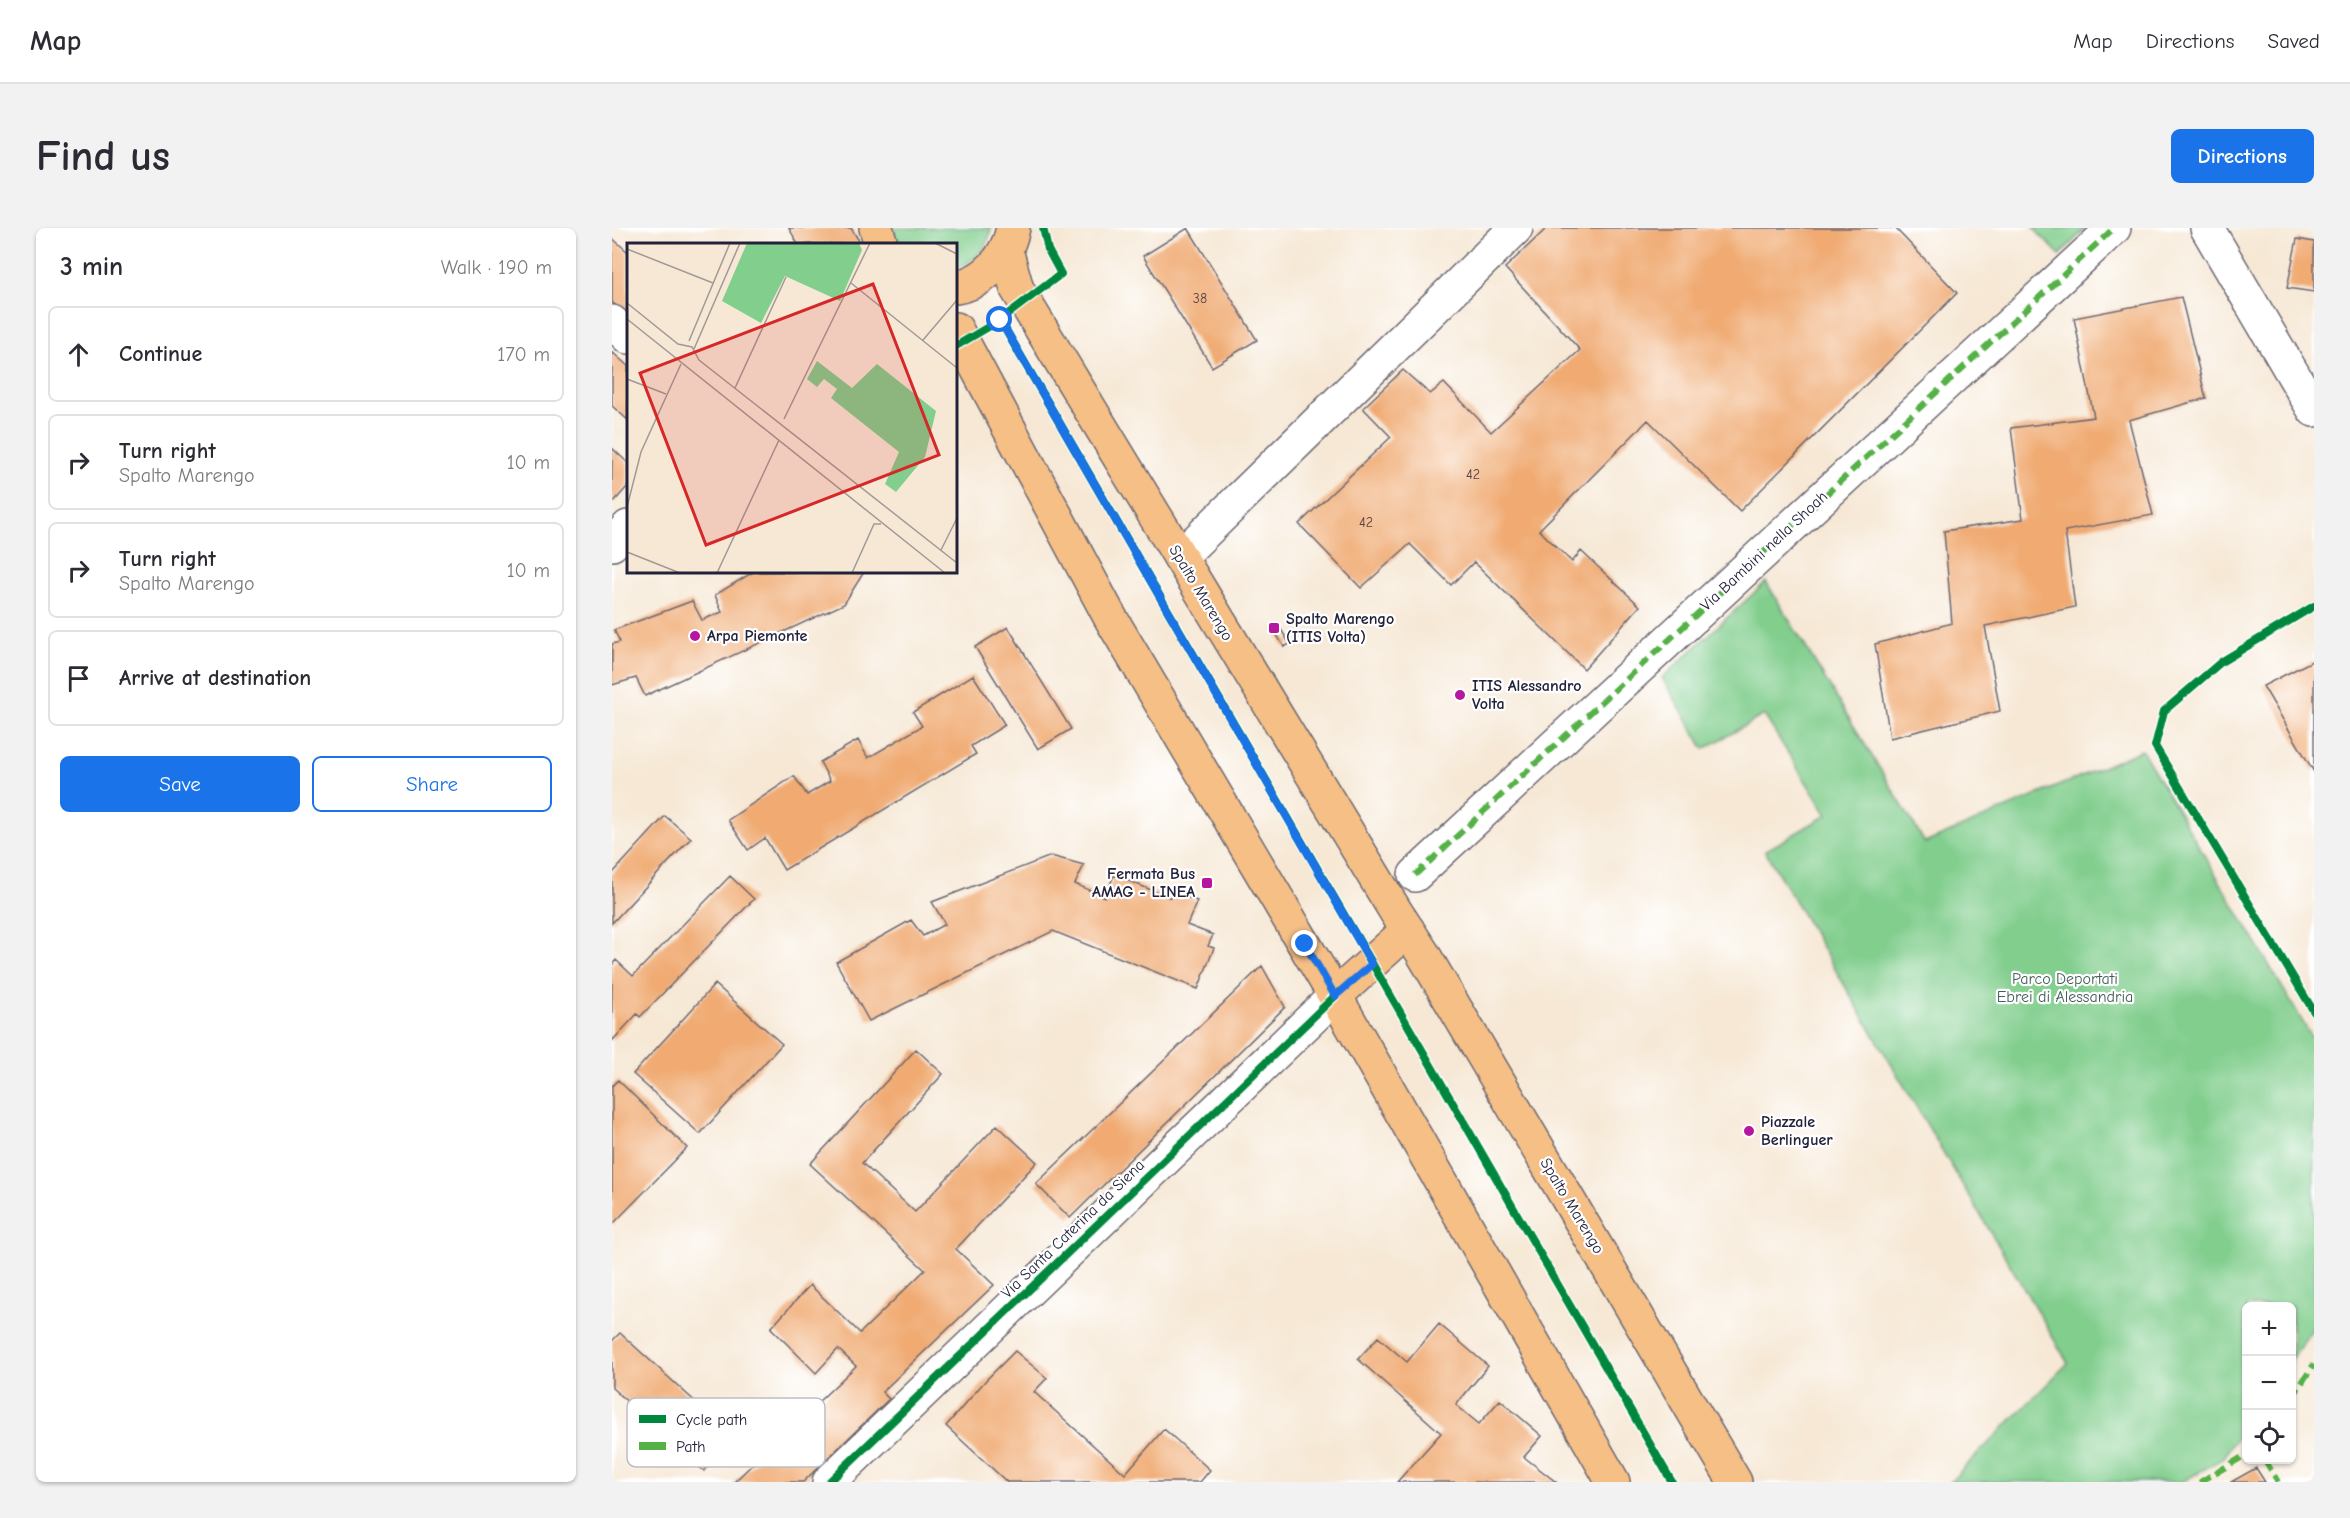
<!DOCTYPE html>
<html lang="en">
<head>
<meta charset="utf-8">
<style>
  :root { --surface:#fff; --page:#f2f2f3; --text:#2b2b33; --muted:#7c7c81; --line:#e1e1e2; --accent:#1a73e8 }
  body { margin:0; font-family:"Comic Neue",sans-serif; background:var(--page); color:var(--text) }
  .controls { position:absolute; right:18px; bottom:18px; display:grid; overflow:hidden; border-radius:9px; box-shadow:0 2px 4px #0004 }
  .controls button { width:54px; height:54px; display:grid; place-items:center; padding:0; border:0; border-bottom:2px solid var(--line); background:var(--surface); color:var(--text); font:30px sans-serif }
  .stop { position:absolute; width:18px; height:18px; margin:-14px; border:4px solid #1a73e8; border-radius:50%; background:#fff }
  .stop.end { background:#1a73e8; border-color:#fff; box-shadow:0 2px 6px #0008 }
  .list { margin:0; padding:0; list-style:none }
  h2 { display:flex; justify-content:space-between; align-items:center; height:78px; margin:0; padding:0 24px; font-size:26px }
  h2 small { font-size:20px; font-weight:400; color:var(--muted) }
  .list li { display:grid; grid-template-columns:39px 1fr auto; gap:18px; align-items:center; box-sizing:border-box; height:96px; margin:0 12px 12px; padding:0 12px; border:2px solid var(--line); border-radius:9px }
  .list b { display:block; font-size:22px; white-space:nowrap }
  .list p { margin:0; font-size:20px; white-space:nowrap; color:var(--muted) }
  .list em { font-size:20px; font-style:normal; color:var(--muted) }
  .actions { display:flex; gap:12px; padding:18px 24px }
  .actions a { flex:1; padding:14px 0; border:2px solid var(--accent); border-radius:9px; text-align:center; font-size:21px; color:var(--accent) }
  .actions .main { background:var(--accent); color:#fff }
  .icon { flex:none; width:33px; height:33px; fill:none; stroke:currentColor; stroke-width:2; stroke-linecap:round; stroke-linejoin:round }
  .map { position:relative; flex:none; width:1702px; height:1254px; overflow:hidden; border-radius:9px }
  header { display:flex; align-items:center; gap:36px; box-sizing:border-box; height:84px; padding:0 30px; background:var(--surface); border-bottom:2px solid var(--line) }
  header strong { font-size:28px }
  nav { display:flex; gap:33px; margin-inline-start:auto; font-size:21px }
  .intro { display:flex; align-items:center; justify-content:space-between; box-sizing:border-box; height:144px; padding:0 36px }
  h1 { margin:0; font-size:42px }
  .button { padding:15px 27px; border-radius:9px; background:var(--accent); color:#fff; font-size:21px; font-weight:700 }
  main { display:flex; gap:36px; padding:0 36px }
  aside { flex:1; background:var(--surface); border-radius:9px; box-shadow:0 2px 4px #0004 }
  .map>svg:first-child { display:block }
  .green { fill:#81ce8d; stroke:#527864; stroke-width:1.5 }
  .building { fill:#f0aa72 }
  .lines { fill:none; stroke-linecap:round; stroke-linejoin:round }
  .minor-casing { stroke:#6c6771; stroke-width:36 }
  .major-casing { stroke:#6c6771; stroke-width:36 }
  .minor { stroke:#fff; stroke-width:33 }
  .major { stroke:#f5bf86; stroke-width:33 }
  .quiet { stroke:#55b146; stroke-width:6; stroke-dasharray:12 6; stroke-linecap:butt }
  .cycleway-casing { stroke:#fff; stroke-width:11 }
  .cycleway { stroke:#00873e; stroke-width:8 }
  .route { stroke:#1a73e8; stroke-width:8 }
  .poi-dot { fill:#b5179e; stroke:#fff; stroke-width:2 }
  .labels { text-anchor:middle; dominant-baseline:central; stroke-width:4.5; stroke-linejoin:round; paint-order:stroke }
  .number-label { font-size:14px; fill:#564449 }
  .street-label { font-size:16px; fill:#22223b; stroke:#fff }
  .poi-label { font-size:16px; font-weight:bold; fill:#22223b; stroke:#fff; text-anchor:start }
  .park-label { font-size:16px; fill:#435e58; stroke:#fff }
  .inset-road { fill:none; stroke:#a19997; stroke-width:1.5 }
  .view { fill:#d62828; fill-opacity:0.15; stroke:#d62828; stroke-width:3 }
  .inset-edge { fill:none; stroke:#22223b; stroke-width:3 }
  .key { fill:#fff; stroke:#bdbdc4; stroke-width:1.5 }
  .key-label { font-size:16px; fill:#22223b }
</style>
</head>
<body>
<header>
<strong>Map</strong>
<nav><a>Map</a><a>Directions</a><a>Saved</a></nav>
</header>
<div class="intro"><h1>Find us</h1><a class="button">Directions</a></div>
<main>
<aside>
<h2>3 min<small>Walk · 190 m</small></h2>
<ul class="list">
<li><svg class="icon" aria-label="ahead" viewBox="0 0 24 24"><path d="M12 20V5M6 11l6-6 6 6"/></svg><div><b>Continue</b></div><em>170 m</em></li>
<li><svg class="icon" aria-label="right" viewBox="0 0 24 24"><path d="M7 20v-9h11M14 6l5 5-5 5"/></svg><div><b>Turn right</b><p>Spalto Marengo</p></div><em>10 m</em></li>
<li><svg class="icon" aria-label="right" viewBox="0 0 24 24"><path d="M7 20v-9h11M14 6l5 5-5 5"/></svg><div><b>Turn right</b><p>Spalto Marengo</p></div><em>10 m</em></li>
<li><svg class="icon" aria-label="arrive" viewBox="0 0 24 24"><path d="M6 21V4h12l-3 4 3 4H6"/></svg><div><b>Arrive at destination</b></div></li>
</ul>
<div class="actions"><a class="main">Save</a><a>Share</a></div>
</aside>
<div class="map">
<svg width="1702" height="1254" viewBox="0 0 1702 1254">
  <rect width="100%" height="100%" fill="#fff"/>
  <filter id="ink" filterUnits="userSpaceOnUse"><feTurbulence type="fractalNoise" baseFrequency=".0167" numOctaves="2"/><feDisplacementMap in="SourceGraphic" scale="12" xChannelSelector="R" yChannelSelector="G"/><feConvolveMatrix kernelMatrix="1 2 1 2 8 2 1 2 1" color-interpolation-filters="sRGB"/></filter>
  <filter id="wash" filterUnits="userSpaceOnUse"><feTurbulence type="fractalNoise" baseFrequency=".008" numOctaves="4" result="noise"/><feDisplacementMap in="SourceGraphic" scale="24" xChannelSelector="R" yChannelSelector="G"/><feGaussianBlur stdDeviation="1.35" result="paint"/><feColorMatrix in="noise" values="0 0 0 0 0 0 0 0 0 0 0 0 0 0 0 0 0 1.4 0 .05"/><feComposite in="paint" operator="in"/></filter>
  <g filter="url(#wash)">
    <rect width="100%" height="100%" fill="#f6e8d5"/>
    <path class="green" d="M 278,0 L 379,0 C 377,21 362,33 344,41 L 344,16 L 283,16 Z
      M 1421,0 L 1474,0 L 1448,27 Z
      M 1154,354 L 1313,615 L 1530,522 L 1702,813 L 1702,1098 L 1680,1131 L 1680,1078 L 1634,1078 L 1634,1196 L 1610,1231 L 1570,1254 L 1338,1254 L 1456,1135 L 1153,623 L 1215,587 L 1152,487 L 1092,521 L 1050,450 Z"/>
    <g id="blocks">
      <path class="building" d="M 177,0 L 239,0 L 249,16 L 186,16 Z
        M 576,0 L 645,112 L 600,139 L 531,28 Z
        M 935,0 L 1283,0 L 1345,65 L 1128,283 L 1036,192 L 927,302 L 960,334 L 969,323 L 1028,378 L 972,441 L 862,334 L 839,357 L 798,316 L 749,360 L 687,296 L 779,209 L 751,180 L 791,142 L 818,166 L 832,155 L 879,204 L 968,122 L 893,40 Z
        M 0,10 L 16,24 L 16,89 L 0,74 Z
        M 1685,11 L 1702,14 L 1702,64 L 1675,60 Z
        M 1569,69 L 1594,170 L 1517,192 L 1541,287 L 1453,303 L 1463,379 L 1373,398 L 1388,483 L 1278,510 L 1263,416 L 1340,395 L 1332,303 L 1411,291 L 1399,200 L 1482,189 L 1462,90 Z
        M 0,124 L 16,138 L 16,192 L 0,178 Z
        M 0,220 L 16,235 L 16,258 L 0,276 Z
        M 141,344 L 252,344 L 232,376 L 33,468 L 24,450 L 0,457 L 0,416 L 8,414 L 2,402 L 80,373 L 90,392 L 110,384 L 103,367 Z
        M 396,399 L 459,501 L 426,521 L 363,419 Z
        M 668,400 L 678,416 L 672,419 L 662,402 Z
        M 1702,432 L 1702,544 L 1651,458 Z
        M 361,447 L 393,497 L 359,518 L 364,526 L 172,642 L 153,610 L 136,622 L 116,592 L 182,548 L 195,567 L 218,553 L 208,534 L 246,512 L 256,530 L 310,498 L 301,484 Z
        M 53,588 L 79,610 L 0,695 L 0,646 Z
        M 439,628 L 472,637 L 463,656 L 493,669 L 502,647 L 559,670 L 561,664 L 585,673 L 575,697 L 601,707 L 596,718 L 602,720 L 586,761 L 441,703 L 257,793 L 224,734 L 299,692 L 311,708 L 333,696 L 320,674 Z
        M 118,648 L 142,671 L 28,789 L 25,786 L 0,813 L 0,737 L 4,732 L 21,748 Z
        M 650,738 L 673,779 L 458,990 L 424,956 Z
        M 103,756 L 170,816 L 88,906 L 21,846 Z
        M 304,821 L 331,846 L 250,935 L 303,984 L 385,897 L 425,934 L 344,1021 L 382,1057 L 270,1164 L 277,1171 L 191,1254 L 122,1254 L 244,1138 L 226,1121 L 204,1145 L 159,1100 L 198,1057 L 248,1105 L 313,1042 L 198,936 Z
        M 6,852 L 75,920 L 0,997 L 0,858 Z
        M 827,1096 L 876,1138 L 844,1177 L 867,1196 L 888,1172 L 930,1208 L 912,1229 L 944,1254 L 785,1254 L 829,1205 L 746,1131 L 766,1109 L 795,1134 Z
        M 8,1105 L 123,1210 L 92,1243 L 0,1160 L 0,1113 Z
        M 403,1123 L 435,1150 L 422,1164 L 513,1246 L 552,1201 L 598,1242 L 588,1254 L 395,1254 L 334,1198 L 374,1152 Z
        M 1644,1240 L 1653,1254 L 1619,1254 Z"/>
    </g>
  </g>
  <g filter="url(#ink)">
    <use href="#blocks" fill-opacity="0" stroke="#6c6771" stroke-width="1.5"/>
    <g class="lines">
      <g class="minor-casing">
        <path id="minor" d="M 1595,0 L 1702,182
          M 0,94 L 16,109
          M 0,316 L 16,299
          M 568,329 L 904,0
          M 803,647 L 1502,0
          M 217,1254 L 723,768"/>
      </g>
      <g class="major-casing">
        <path id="major" d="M 264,0 L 269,16
          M 394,22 L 405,61 L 784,684 L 810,724 L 1123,1254
          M 344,59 C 374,54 395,29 401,0
          M 344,101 L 498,389 L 723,768 L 1001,1254
          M 723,768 L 796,702"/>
      </g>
      <use href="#minor" class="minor"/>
      <use href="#major" class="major"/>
      <path class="quiet" d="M 803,647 L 1502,0
        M 1680,1170 L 1702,1136
        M 1653,1232 L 1666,1254
        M 1588,1254 L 1634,1227"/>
      <g class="cycleway-casing">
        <path id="cycleway" d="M 388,92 L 1060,1254
          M 344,118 L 388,92 L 449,46 L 436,22 L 431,0
          M 1702,378 L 1609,434 L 1552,483 L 1543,518 L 1702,784
          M 217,1254 L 723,768"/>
      </g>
      <use href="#cycleway" class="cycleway"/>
    </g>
  </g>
  <g class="lines" filter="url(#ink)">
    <path class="route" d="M 388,92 L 760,736 L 723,768 L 693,716"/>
  </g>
  <g class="poi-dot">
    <rect x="656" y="394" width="12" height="12" rx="3"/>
    <circle cx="83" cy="408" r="6"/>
    <circle cx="848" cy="467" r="6"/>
    <rect x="589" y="649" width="12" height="12" rx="3"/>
    <circle cx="1137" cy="903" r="6"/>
  </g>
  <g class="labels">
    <g class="number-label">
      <text x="588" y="70">38</text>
      <text x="861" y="246">42</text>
      <text x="754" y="294">42</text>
    </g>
    <g class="street-label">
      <text transform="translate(1152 323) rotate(-43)">Via Bambini nella Shoah</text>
      <text transform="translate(589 365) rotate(59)">Spalto Marengo</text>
      <text transform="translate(960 978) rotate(59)">Spalto Marengo</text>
      <text transform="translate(461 1001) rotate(-44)">Via Santa Caterina da Siena</text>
    </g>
    <g class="poi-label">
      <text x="674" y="391">Spalto Marengo<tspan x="674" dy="18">(ITIS Volta)</tspan></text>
      <text x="95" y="408">Arpa Piemonte</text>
      <text x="860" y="458">ITIS Alessandro<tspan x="860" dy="18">Volta</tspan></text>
      <text x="583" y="646" text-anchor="end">Fermata Bus<tspan x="583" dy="18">AMAG - LINEA</tspan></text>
      <text x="1149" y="894">Piazzale<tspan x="1149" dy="18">Berlinguer</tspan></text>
    </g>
    <g class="park-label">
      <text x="1453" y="751">Parco Deportati<tspan x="1453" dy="18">Ebrei di Alessandria</tspan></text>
    </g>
  </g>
  <g transform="translate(15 15)">
    <rect width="330" height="330" fill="#f6e8d5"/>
    <path d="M 120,0 L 232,0 L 235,7 L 213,58 L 158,33 L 134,80 L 95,58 ZM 190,118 L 225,145 L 250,121 L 309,168 L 298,214 L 269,249 L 258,241 L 272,209 L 204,155 L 210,146 L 197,136 L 190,144 L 180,136 Z" fill="#81ce8d"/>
    <path class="inset-road" d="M 308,0 L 330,11M 0,6 L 86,40M 224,40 L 330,125M 0,60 L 51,101 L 65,104 L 72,117 L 330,320M 0,76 L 318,330M 296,97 L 330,57M 62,98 L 103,0M 67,106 L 113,0M 0,136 L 39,151M 108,145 L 159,34M 157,176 L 243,0M 0,264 L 14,209 L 54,121M 314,307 L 330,275M 0,309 L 53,330M 90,330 L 152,197M 225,330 L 247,281 L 254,281"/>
    <path class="view" d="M 246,41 L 312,212 L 79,302 L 13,130 Z"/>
    <rect width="330" height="330" class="inset-edge"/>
  </g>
  <rect x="15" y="1170" width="198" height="69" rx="9" class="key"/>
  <rect x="27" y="1187" width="27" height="8" fill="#00873e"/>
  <rect x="27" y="1214" width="27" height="8" fill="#55b146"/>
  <g class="key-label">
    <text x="64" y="1197">Cycle path</text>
    <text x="64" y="1224">Path</text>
  </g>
</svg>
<div class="controls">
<button>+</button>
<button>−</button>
<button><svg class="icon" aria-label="locate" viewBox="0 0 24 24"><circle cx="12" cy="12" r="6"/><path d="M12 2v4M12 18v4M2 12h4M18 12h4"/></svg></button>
</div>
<div class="stop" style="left:388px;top:92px"></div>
<div class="stop end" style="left:693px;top:716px"></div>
</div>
</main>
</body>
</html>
